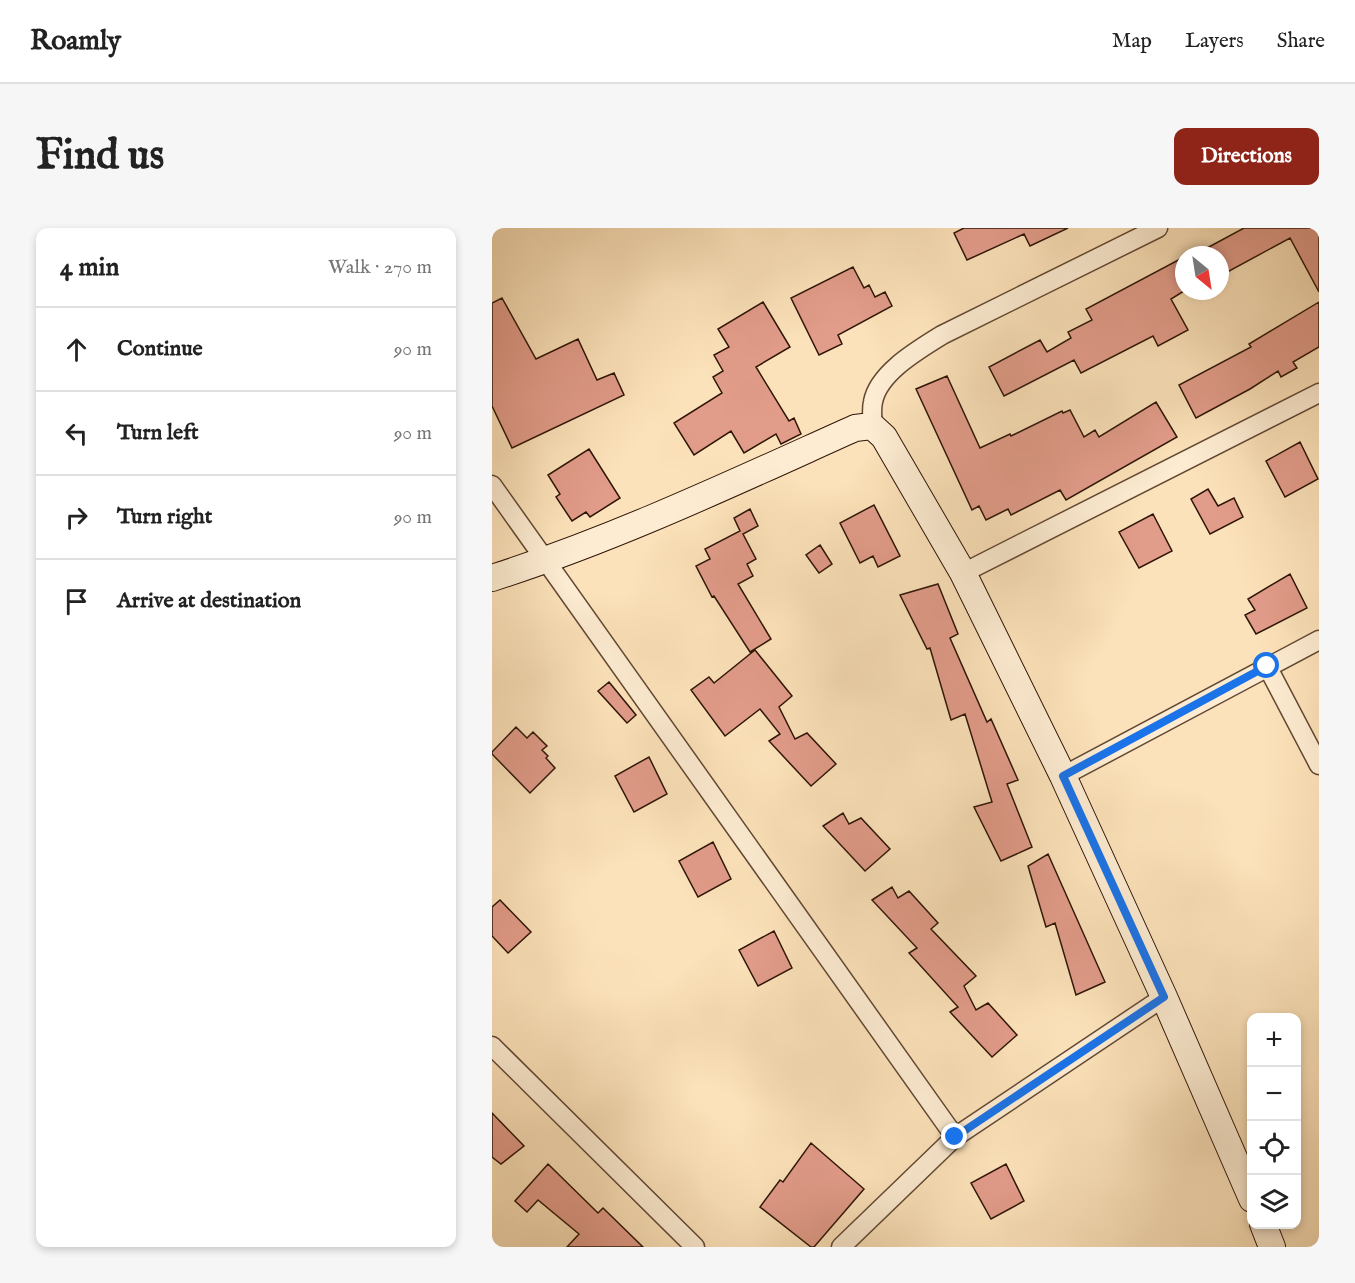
<!DOCTYPE html>
<html lang="en">
<head>
<meta charset="utf-8">
<style>
  :root { --surface:#fff; --page:#f6f6f6; --text:#222; --muted:#767676; --line:#e0e0e0; --accent:#8f2418 }
  body { margin:0; font-family:"IM FELL English",serif; background:var(--page); color:var(--text) }
  .controls { position:absolute; right:18px; bottom:18px; display:grid; overflow:hidden; border-radius:12px; box-shadow:0 3px 9px #0003 }
  .controls button { width:54px; height:54px; display:grid; place-items:center; padding:0; border:0; border-bottom:2px solid var(--line); background:var(--surface); color:var(--text); font:30px sans-serif }
  .compass { position:absolute; left:683px; top:18px; width:54px; height:54px; border-radius:50%; background:var(--surface); box-shadow:0 3px 9px #0003; rotate:150deg }
  .stop { position:absolute; width:18px; height:18px; margin:-14px; border:4px solid #1a73e8; border-radius:50%; background:#fff }
  .stop.end { background:#1a73e8; border-color:#fff; box-shadow:0 2px 6px #0008 }
  .list { margin:0; padding:0; list-style:none }
  h2 { display:flex; justify-content:space-between; align-items:center; height:78px; margin:0; padding:0 24px; font-size:26px }
  h2 small { font-size:20px; font-weight:400; color:var(--muted) }
  .list li { display:grid; grid-template-columns:39px 1fr auto; gap:18px; align-items:center; box-sizing:border-box; height:84px; padding:0 24px; border-top:2px solid var(--line) }
  .list b { display:block; font-size:22px; white-space:nowrap }
  .list em { font-size:20px; font-style:normal; color:var(--muted) }
  .icon { flex:none; width:33px; height:33px; fill:none; stroke:currentColor; stroke-width:2; stroke-linecap:round; stroke-linejoin:round }
  .map { position:relative; flex:none; width:827px; height:1019px; overflow:hidden; border-radius:12px }
  header { display:flex; align-items:center; gap:36px; box-sizing:border-box; height:84px; padding:0 30px; background:var(--surface); border-bottom:2px solid var(--line) }
  header strong { font-size:28px }
  nav { display:flex; gap:33px; margin-inline-start:auto; font-size:21px }
  .intro { display:flex; align-items:center; justify-content:space-between; box-sizing:border-box; height:144px; padding:0 36px }
  h1 { margin:0; font-size:42px }
  .button { padding:15px 27px; border-radius:12px; background:var(--accent); color:#fff; font-size:21px; font-weight:700 }
  main { display:flex; gap:36px; padding:0 36px }
  aside { flex:1; background:var(--surface); border-radius:12px; box-shadow:0 3px 9px #0003 }
  .map>svg:first-child { display:block }
  .building { fill:#e29c8a; stroke:#2e1506; stroke-width:1.5 }
  .lines { fill:none; stroke-linecap:round; stroke-linejoin:round }
  .street-casing { stroke:#624833; stroke-width:21 }
  .secondary-casing { stroke:#2e1506; stroke-width:28 }
  .street { stroke:#fdecd2; stroke-width:18 }
  .secondary { stroke:#fdecd2; stroke-width:26 }
  .route { stroke:#1a73e8; stroke-width:8 }
</style>
</head>
<body>
<header>
<strong>Roamly</strong>
<nav><a>Map</a><a>Layers</a><a>Share</a></nav>
</header>
<div class="intro"><h1>Find us</h1><a class="button">Directions</a></div>
<main>
<aside>
<h2>4 min<small>Walk · 270 m</small></h2>
<ul class="list">
<li><svg class="icon" aria-label="ahead" viewBox="0 0 24 24"><path d="M12 20V5M6 11l6-6 6 6"/></svg><div><b>Continue</b></div><em>90 m</em></li>
<li><svg class="icon" aria-label="left" viewBox="0 0 24 24"><path d="M17 20v-9H6M10 6l-5 5 5 5"/></svg><div><b>Turn left</b></div><em>90 m</em></li>
<li><svg class="icon" aria-label="right" viewBox="0 0 24 24"><path d="M7 20v-9h11M14 6l5 5-5 5"/></svg><div><b>Turn right</b></div><em>90 m</em></li>
<li><svg class="icon" aria-label="arrive" viewBox="0 0 24 24"><path d="M6 21V4h12l-3 4 3 4H6"/></svg><div><b>Arrive at destination</b></div></li>
</ul>
</aside>
<div class="map">
<svg width="827" height="1019" viewBox="0 0 827 1019">
  <rect width="100%" height="100%" fill="#fce2ba"/>
  <filter id="stains"><feTurbulence type="fractalNoise" baseFrequency=".00333" numOctaves="4"/><feColorMatrix values="0 0 0 0 .2 0 0 0 0 .09 0 0 0 0 .02 0 0 0 .5 -.17"/></filter>
  <radialGradient id="worn" r=".72"><stop offset=".6" stop-color="#630" stop-opacity="0"/><stop offset="1" stop-color="#630" stop-opacity=".3"/></radialGradient>
  <path class="building" d="M 472,0 L 576,0 L 538,18 L 532,6 L 475,32 L 462,5 Z
    M 752,0 L 827,0 L 827,64 L 798,10 L 728,48 L 728,27 L 702,27 Z
    M 692,29 L 692,63 L 679,71 L 696,102 L 666,118 L 661,108 L 589,145 L 582,132 L 512,168 L 497,139 L 548,112 L 555,124 L 579,110 L 576,104 L 600,92 L 594,81 Z
    M 361,39 L 372,60 L 377,57 L 383,69 L 393,64 L 400,78 L 346,107 L 350,116 L 327,127 L 299,70 Z
    M 10,70 L 44,131 L 86,111 L 105,152 L 122,145 L 132,167 L 20,220 L 0,178 L 0,75 Z
    M 271,74 L 298,119 L 264,139 L 297,193 L 302,190 L 309,206 L 289,216 L 284,206 L 252,225 L 239,203 L 202,227 L 182,195 L 230,165 L 221,149 L 231,143 L 222,127 L 237,119 L 226,101 Z
    M 827,74 L 827,119 L 801,134 L 805,140 L 789,149 L 786,143 L 758,161 L 704,190 L 687,157 L 759,119 L 757,116 Z
    M 455,148 L 488,220 L 518,206 L 519,208 L 570,183 L 571,185 L 578,182 L 592,209 L 603,202 L 607,209 L 664,174 L 685,209 L 574,272 L 568,262 L 519,287 L 516,281 L 494,292 L 487,278 L 480,282 L 424,161 Z
    M 808,214 L 826,251 L 793,269 L 774,233 Z
    M 97,221 L 128,270 L 98,289 L 94,284 L 80,293 L 64,269 L 68,266 L 56,247 Z
    M 716,261 L 726,278 L 742,270 L 751,289 L 718,306 L 699,271 Z
    M 382,277 L 408,328 L 386,339 L 381,328 L 368,335 L 348,295 Z
    M 258,281 L 266,298 L 251,306 L 264,331 L 255,336 L 261,348 L 246,356 L 279,411 L 258,424 L 222,368 L 220,369 L 204,338 L 218,331 L 213,321 L 248,303 L 242,290 Z
    M 661,286 L 680,323 L 647,340 L 627,304 Z
    M 328,317 L 340,336 L 327,345 L 314,327 Z
    M 798,346 L 815,380 L 764,406 L 753,387 L 763,382 L 756,371 Z
    M 446,356 L 466,406 L 458,410 L 495,494 L 499,491 L 526,552 L 515,556 L 540,619 L 509,633 L 482,579 L 500,574 L 473,486 L 459,492 L 438,420 L 435,421 L 408,367 Z
    M 263,422 L 300,468 L 287,479 L 303,511 L 315,505 L 344,536 L 319,558 L 277,513 L 288,506 L 268,481 L 233,508 L 199,462 L 217,449 L 222,455 Z
    M 117,454 L 144,487 L 135,495 L 106,463 Z
    M 24,499 L 35,510 L 41,504 L 55,518 L 50,522 L 56,528 L 54,530 L 63,540 L 38,565 L 0,526 L 0,524 Z
    M 157,529 L 175,566 L 142,584 L 123,548 Z
    M 351,585 L 357,596 L 369,590 L 398,621 L 373,643 L 331,598 Z
    M 221,614 L 239,651 L 206,669 L 187,633 Z
    M 556,626 L 613,754 L 584,767 L 563,695 L 554,699 L 536,638 Z
    M 400,659 L 406,670 L 417,663 L 446,695 L 439,701 L 484,748 L 472,758 L 484,782 L 496,775 L 525,807 L 500,829 L 458,784 L 466,779 L 417,725 L 425,720 L 380,672 Z
    M 8,672 L 39,704 L 16,725 L 0,708 L 0,679 Z
    M 282,703 L 300,740 L 266,758 L 247,722 Z
    M 0,885 L 32,918 L 9,936 L 0,929 Z
    M 319,915 L 372,961 L 322,1019 L 319,1019 L 268,979 L 288,952 L 291,954 Z
    M 56,936 L 106,985 L 111,980 L 151,1019 L 75,1019 L 87,1006 L 46,972 L 35,984 L 23,973 Z
    M 514,936 L 532,973 L 499,991 L 479,955 Z"/>
  <g class="lines">
    <g class="street-casing">
      <path id="street" d="M 380,198 C 381,190 379,182 381,174 C 386,145 426,122 450,107 L 666,0
        M 0,257 L 463,909
        M 471,345 L 827,165
        M 775,438 L 827,537
        M 571,548 L 827,412
        M 0,818 L 203,1019
        M 349,1019 L 463,909 L 672,769"/>
    </g>
    <g class="secondary-casing">
      <path id="secondary" d="M 0,350 C 125,310 243,254 363,200 L 380,198 L 392,209 L 471,345 L 571,548 L 672,769 L 760,971
        M 771,996 L 780,1019"/>
    </g>
    <use href="#street" class="street"/>
    <use href="#secondary" class="secondary"/>
  </g>
  <g class="lines">
    <path class="route" d="M 463,909 L 672,769 L 571,548 L 775,438"/>
  </g>
  <rect width="100%" height="100%" filter="url(#stains)"/>
  <rect width="100%" height="100%" fill="url(#worn)"/>
</svg>
<div class="controls">
<button>+</button>
<button>−</button>
<button><svg class="icon" aria-label="locate" viewBox="0 0 24 24"><circle cx="12" cy="12" r="6"/><path d="M12 2v4M12 18v4M2 12h4M18 12h4"/></svg></button>
<button><svg class="icon" aria-label="layers" viewBox="0 0 24 24"><path d="M12 4l9 5-9 5-9-5zM3 14l9 5 9-5"/></svg></button>
</div>
<svg class="compass" viewBox="-18 -18 36 36"><path d="M0-13l5 13h-10z" fill="#e53935"/><path d="M0 13l5-13h-10z" fill="#767676"/></svg>
<div class="stop" style="left:775px;top:438px"></div>
<div class="stop end" style="left:463px;top:909px"></div>
</div>
</main>
</body>
</html>
